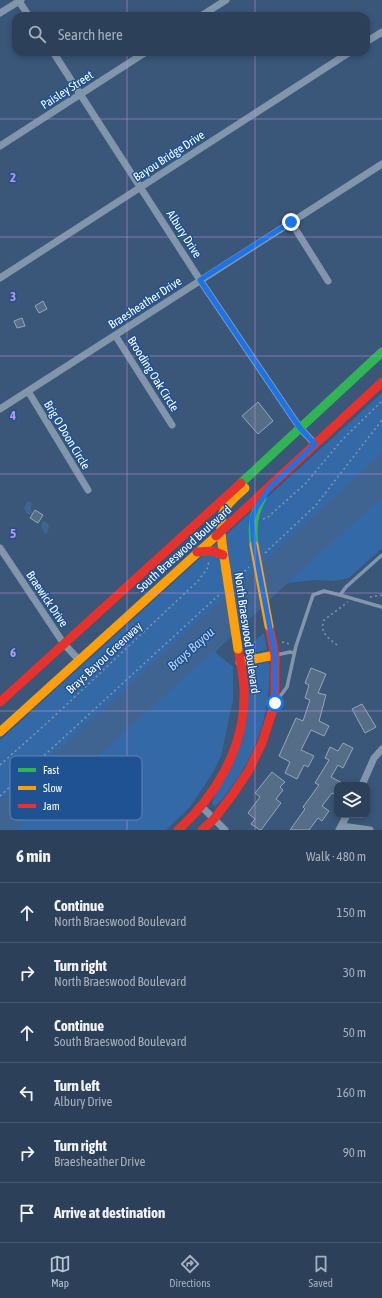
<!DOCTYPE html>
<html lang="en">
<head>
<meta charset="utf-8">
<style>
  :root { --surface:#2c405a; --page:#384b63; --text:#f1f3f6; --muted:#a6afbb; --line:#485970; --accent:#bac4d0 }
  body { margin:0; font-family:"Asap Condensed",sans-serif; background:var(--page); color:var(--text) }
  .controls { position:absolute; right:12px; bottom:12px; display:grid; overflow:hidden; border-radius:8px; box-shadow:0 2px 6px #0003 }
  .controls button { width:36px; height:36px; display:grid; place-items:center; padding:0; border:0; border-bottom:1px solid var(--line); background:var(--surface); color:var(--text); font:20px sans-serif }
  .stop { position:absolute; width:12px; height:12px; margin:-9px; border:3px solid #1a73e8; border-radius:50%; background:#fff }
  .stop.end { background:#1a73e8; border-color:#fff; box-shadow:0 1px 4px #0008 }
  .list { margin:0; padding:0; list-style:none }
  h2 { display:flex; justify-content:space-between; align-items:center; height:52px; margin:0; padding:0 16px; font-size:17px }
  h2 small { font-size:13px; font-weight:400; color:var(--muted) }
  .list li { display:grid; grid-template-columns:26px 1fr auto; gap:12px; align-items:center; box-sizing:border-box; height:60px; padding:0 16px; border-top:1px solid var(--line) }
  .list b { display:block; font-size:15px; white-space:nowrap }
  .list p { margin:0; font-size:13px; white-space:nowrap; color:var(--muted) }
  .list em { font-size:13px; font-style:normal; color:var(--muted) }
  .icon { flex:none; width:22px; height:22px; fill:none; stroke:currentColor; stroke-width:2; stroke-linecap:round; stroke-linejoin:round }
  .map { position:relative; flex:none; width:382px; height:830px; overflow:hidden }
  .search { position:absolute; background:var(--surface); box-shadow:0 2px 6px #0003; left:12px; right:12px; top:12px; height:44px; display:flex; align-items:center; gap:10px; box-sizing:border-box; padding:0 14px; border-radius:12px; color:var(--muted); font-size:15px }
  .sheet { height:412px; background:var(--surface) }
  nav { display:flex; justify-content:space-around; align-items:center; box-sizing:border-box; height:56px; border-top:1px solid var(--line); background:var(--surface); font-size:11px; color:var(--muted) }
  nav a { display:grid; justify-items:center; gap:2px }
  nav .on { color:var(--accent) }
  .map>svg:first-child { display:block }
  .green { fill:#3469a8 }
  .water { fill:#406491 }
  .building { fill:#566d87; stroke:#96a6b9 }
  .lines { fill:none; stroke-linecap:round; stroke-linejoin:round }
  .path { stroke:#8296ab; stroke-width:1.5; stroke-dasharray:2 3; stroke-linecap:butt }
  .lane { stroke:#8296ab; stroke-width:3.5 }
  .street { stroke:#8296ab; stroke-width:7 }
  .fast { stroke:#30b455; stroke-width:9 }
  .slow { stroke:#ff9f0a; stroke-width:9 }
  .jam { stroke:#e5322d; stroke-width:9 }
  .slow-bridge { stroke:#ff9f0a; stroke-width:9 }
  .route { stroke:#1a73e8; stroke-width:5 }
  .grid { fill:none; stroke:#bd96df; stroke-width:1; stroke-opacity:0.55 }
  .labels { text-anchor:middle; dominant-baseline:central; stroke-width:3; stroke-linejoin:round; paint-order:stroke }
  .street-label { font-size:12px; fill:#fff; stroke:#1f5293 }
  .water-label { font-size:13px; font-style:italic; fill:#bdd7f5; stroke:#1f5293 }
  .key { fill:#1f5293; stroke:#6286b3; stroke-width:1 }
  .key-label { font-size:11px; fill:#fff }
  .grid-label { font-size:13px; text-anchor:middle; font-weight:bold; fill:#bd96df; stroke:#1f5293; stroke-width:3; stroke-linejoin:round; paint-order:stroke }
</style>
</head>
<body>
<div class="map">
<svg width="382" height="830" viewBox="0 0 382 830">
  <rect width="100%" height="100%" fill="#3a5678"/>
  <path class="green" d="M 382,393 L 382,548 L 349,578 L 333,581 L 316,580 L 287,583 L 215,652 L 233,667 L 233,700 L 221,756 L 212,774 L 190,807 L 166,830 L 0,830 L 0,740 Z
    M 264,633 L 267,650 L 246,654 L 245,649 Z
    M 268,662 L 270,666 C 269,675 270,685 268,694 C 265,726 253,756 235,782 C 229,790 223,800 215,806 L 212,804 L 215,794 L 248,696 L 247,667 Z"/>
  <path class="water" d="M 382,453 L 382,497 L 29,819 L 15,830 L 0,830 L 0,801 L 81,729 Z
    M 28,501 L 32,503 L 31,507 L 32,513 L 29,515 L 26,513 L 24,507 Z
    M 43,521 L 47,523 L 49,527 L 48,531 L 46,534 L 44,533 L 41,526 Z"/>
  <path class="building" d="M 43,301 L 47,309 L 39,313 L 35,306 Z
    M 22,318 L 25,326 L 17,328 L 14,321 Z
    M 258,402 L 273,421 L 258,434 L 242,416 Z
    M 35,510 L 43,515 L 38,523 L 30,518 Z
    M 311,668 L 326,674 L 318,693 L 326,695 L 319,721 L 329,726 L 324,736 L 311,730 L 301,750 L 314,756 L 308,767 L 304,765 L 297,779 L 285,773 L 290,762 L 279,756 L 296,718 L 303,721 L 310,700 L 305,698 L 309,685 L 305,683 Z
    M 362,704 L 376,727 L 365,733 L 352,709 Z
    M 343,743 L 353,748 L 343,768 L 338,765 L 331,777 L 346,785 L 337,785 L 337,796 L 332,793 L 322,806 L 329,811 L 322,821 L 318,818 L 309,830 L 290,830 L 305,809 L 303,807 L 319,785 L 315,783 L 329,760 L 325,758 L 330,747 L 338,751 Z
    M 272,772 L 285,782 L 280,787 L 283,790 L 276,799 L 281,803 L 261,830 L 260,830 L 251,824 L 255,819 L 248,813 L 260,797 L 255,793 Z"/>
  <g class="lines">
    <path class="path" d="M 263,519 L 268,517 L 306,483 L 341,441 L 382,401
      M 265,553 L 316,505 L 382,420
      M 237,578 L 249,567
      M 370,597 L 382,595
      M 282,642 L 290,644
      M 337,645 C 328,638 319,632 324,620 L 348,602
      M 0,765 L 47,723 L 198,581 L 207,569 L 209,561
      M 0,796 L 220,594"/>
    <path class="lane" d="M 340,595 L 382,607
      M 276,655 L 290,652 L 294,653
      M 278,699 L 287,687 L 296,646 L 313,595 L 324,591 L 340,595 L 346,587 L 382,555"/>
    <path class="street" d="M 18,0 L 29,16
      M 0,13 L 21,0
      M 201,16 L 226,0
      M 366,42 L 382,32
      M 53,52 L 200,280 L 300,428 L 315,444
      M 0,146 L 146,52
      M 291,222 L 328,281
      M 0,278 L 350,52
      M 115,335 L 172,425
      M 28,391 L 88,490
      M 0,409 L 382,164
      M 0,548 L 64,644 L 79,660
      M 362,785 L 374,758 L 382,749
      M 201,806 L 225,830
      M 342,826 L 370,830
      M 339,830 L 347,815"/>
    <path class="fast" d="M 241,483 L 382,352
      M 254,545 C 252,527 253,514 262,498"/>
    <path class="slow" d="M 226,570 C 224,554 217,525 224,511 C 228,502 238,495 245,488
      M 240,662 L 275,655
      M 0,732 L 216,536"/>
    <path class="jam" d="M 216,536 L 382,382
      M 197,552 L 213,551 L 223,555
      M 0,702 L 241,483
      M 178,830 C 215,797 244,748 244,697 C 245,681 241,665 238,649
      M 202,830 L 214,819 L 233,794 L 249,770 L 262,743 L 275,703 L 275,655 L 269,626"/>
    <path class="slow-bridge" d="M 254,545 L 269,626
      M 226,570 L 238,649"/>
  </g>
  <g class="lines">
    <path class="route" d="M 275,703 L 275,655 L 254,545 L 252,520 L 256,508 L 270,487 L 315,444 L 300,428 L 200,280 L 291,222"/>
  </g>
  <path class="grid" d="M 127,0 L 127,16M 255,0 L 255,16M 127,52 L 127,830M 255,52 L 255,830M 0,119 L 382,119M 0,237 L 382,237M 0,356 L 382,356M 0,474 L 382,474M 0,593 L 382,593M 0,711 L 382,711"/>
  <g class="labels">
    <g class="street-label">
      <text transform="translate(67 90) rotate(-33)">Paisley Street</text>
      <text transform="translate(169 156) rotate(-33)">Bayou Bridge Drive</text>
      <text transform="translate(184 234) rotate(57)">Albury Drive</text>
      <text transform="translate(145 303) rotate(-33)">Braesheather Drive</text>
      <text transform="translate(153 374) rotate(58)">Brooding Oak Circle</text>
      <text transform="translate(67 435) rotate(59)">Brig O Doon Circle</text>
      <text transform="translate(184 549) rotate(-42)">South Braeswood Boulevard</text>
      <text transform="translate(47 599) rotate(56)">Braewick Drive</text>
      <text transform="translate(247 633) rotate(82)">North Braeswood Boulevard</text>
      <text transform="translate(104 658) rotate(-43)">Brays Bayou Greenway</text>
    </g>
    <g class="water-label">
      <text transform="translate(191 649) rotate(-42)">Brays Bayou</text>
    </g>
  </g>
  <rect x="10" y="756" width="132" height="64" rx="6" class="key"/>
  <rect x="18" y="768" width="18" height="4" fill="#30b455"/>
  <rect x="18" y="786" width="18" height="4" fill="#ff9f0a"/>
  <rect x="18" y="804" width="18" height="4" fill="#e5322d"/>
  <g class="key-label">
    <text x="43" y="774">Fast</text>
    <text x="43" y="792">Slow</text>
    <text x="43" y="810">Jam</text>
  </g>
  <g class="grid-label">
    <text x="13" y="182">2</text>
    <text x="13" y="301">3</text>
    <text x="13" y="420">4</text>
    <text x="13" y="538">5</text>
    <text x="13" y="657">6</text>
  </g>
</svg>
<div class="controls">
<button><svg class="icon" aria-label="layers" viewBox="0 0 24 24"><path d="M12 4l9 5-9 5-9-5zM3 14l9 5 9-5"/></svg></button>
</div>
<div class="stop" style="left:275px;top:703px"></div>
<div class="stop end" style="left:291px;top:222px"></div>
<div class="search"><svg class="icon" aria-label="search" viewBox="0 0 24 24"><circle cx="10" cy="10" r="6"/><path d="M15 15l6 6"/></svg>Search here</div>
</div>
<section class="sheet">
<h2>6 min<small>Walk · 480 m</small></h2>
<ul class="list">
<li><svg class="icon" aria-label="ahead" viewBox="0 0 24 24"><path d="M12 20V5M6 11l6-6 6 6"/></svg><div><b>Continue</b><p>North Braeswood Boulevard</p></div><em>150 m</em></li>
<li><svg class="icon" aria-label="right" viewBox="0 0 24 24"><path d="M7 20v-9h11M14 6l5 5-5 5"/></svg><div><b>Turn right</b><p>North Braeswood Boulevard</p></div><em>30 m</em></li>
<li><svg class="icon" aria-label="ahead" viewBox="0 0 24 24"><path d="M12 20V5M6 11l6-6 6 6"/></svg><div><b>Continue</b><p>South Braeswood Boulevard</p></div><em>50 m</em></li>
<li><svg class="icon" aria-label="left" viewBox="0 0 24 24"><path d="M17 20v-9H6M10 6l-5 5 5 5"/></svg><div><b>Turn left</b><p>Albury Drive</p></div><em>160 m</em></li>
<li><svg class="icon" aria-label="right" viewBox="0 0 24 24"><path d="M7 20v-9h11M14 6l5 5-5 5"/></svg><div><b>Turn right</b><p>Braesheather Drive</p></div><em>90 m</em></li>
<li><svg class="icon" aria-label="arrive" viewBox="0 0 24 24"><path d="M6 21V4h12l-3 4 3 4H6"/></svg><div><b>Arrive at destination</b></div></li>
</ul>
</section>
<nav>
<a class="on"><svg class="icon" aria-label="map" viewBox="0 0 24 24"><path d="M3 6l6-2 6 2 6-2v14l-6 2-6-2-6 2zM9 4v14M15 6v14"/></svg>Map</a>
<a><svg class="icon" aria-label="directions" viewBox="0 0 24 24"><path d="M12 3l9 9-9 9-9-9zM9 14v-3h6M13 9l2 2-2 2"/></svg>Directions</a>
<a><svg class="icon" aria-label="saved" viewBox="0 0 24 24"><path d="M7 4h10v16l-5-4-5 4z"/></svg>Saved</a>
</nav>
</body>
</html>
